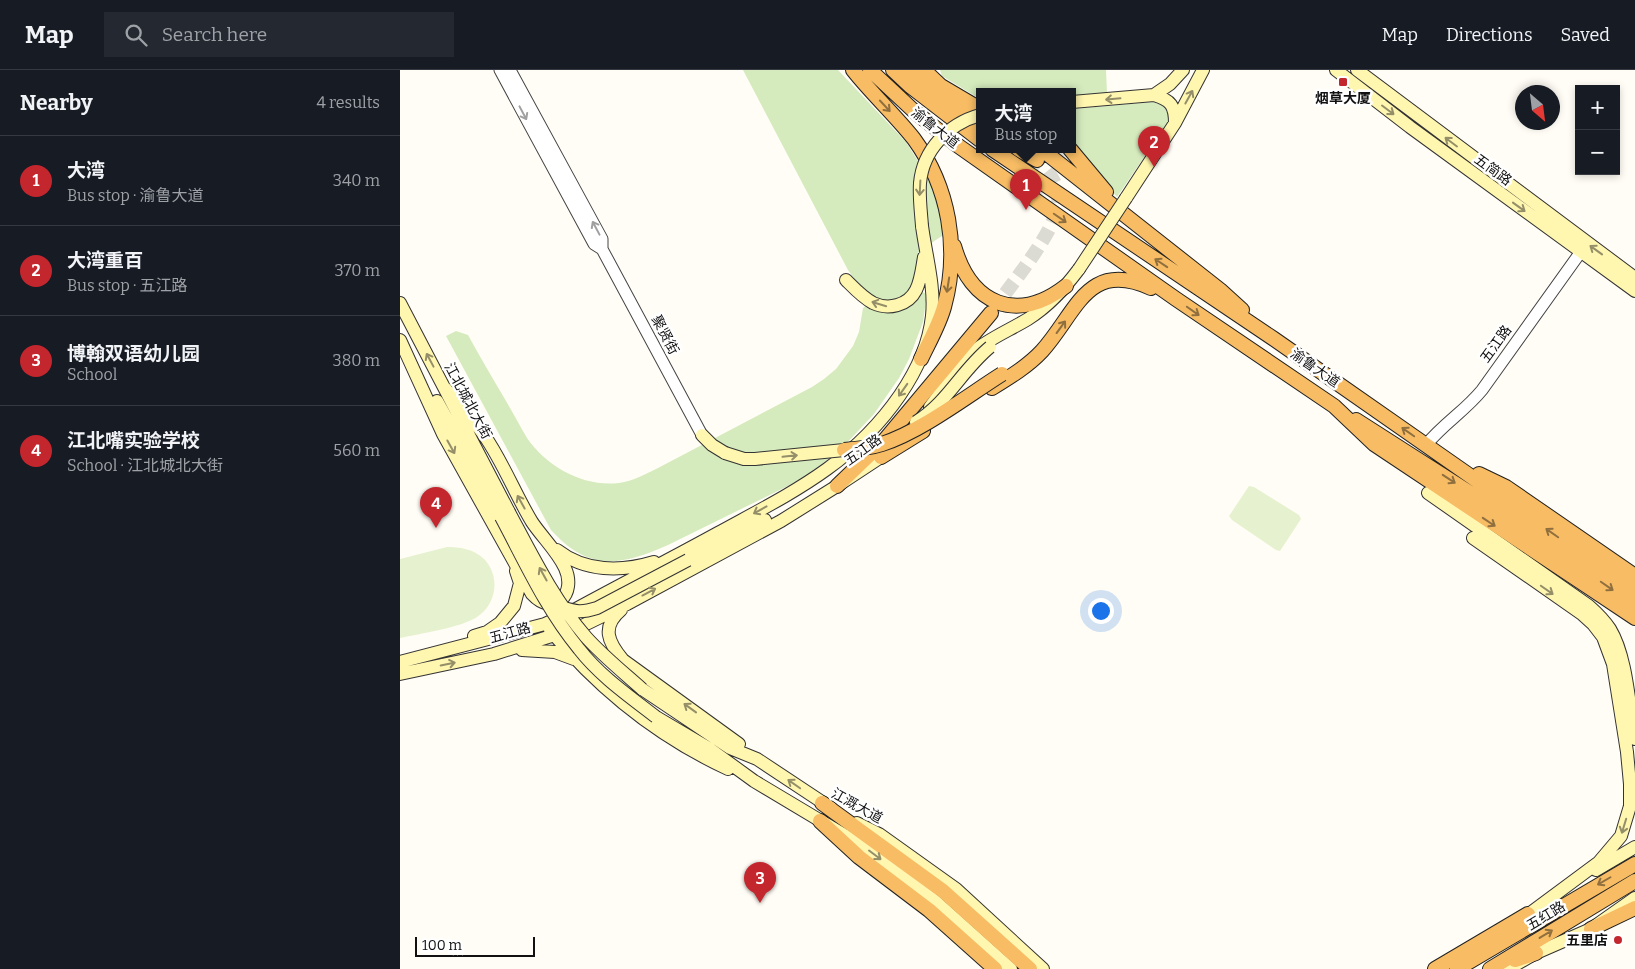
<!DOCTYPE html>
<html lang="en">
<head>
<meta charset="utf-8">
<style>
  :root { --surface:#171b24; --page:#242831; --text:#f1f3f6; --muted:#9ea1a6; --line:#363941; --accent:#c4262e }
  body { margin:0; font-family:Bitter,"Noto Sans SC",serif; background:var(--page); color:var(--text) }
  .controls { position:absolute; right:15px; top:15px; display:grid; overflow:hidden; border-radius:0px; box-shadow:0 2px 8px #0003 }
  .controls button { width:45px; height:45px; display:grid; place-items:center; padding:0; border:0; border-bottom:1px solid var(--line); background:var(--surface); color:var(--text); font:25px sans-serif }
  .compass { position:absolute; left:1115px; top:15px; width:45px; height:45px; border-radius:50%; background:var(--surface); box-shadow:0 2px 8px #0003; rotate:152deg }
  .scale { position:absolute; left:15px; bottom:12px; width:120px; box-sizing:border-box; padding-left:5px; border:2px solid #111; border-top:0; font-size:14px; line-height:18px; white-space:nowrap; color:#111; -webkit-text-stroke:4px #fff; paint-order:stroke }
  .you { position:absolute; left:700px; top:540px; width:18px; height:18px; margin:-12px; border:4px solid #fff; border-radius:50%; background:#1a73e8; box-shadow:0 0 0 8px #1a73e833 }
  .badge { display:grid; place-items:center; width:32px; height:32px; border-radius:50%; background:var(--accent); color:#fff; font-size:16px; font-weight:700 }
  .pin { position:absolute; translate:-50% -41px; filter:drop-shadow(0 1px 2px #0008) }
  .pin::after { content:''; position:absolute; top:26px; width:18px; height:15px; background:inherit; clip-path:polygon(0 0,100% 0,50% 100%) }
  .popup { position:absolute; left:576px; top:18px; width:100px; height:65px; box-sizing:border-box; display:grid; place-content:center; border-radius:0px; background:var(--surface); filter:drop-shadow(0 1px 4px #0005); font-size:16px; white-space:nowrap; color:var(--muted) }
  .popup b { font-size:19px; color:var(--text) }
  .popup::after { content:''; position:absolute; left:50%; top:100%; margin-left:-10px; border:10px solid transparent; border-top-color:var(--surface) }
  .list { margin:0; padding:0; list-style:none }
  h2 { display:flex; justify-content:space-between; align-items:center; height:65px; margin:0; padding:0 20px; font-size:21px }
  h2 small { font-size:16px; font-weight:400; color:var(--muted) }
  .list li { display:grid; grid-template-columns:32px 1fr auto; gap:15px; align-items:center; box-sizing:border-box; height:90px; padding:0 20px; border-top:1px solid var(--line) }
  .list b { display:block; font-size:19px; white-space:nowrap }
  .list p { margin:0; font-size:16px; white-space:nowrap; color:var(--muted) }
  .list em { font-size:16px; font-style:normal; color:var(--muted) }
  .icon { flex:none; width:28px; height:28px; fill:none; stroke:currentColor; stroke-width:2; stroke-linecap:round; stroke-linejoin:round }
  .map { position:relative; flex:none; width:1235px; height:899px; overflow:hidden }
  header { display:flex; align-items:center; gap:30px; box-sizing:border-box; height:70px; padding:0 25px; background:var(--surface); border-bottom:1px solid var(--line) }
  header strong { font-size:24px }
  nav { display:flex; gap:28px; margin-inline-start:auto; font-size:18px }
  .search { width:350px; height:45px; background:var(--page); display:flex; align-items:center; gap:12px; box-sizing:border-box; padding:0 18px; border-radius:0px; color:var(--muted); font-size:19px }
  main { display:flex }
  aside { flex:1; background:var(--surface) }
  .map>svg:first-child { display:block }
  .green { fill:#d5ebbd }
  .pitch { fill:#e6f2cf }
  .lines { fill:none; stroke-linecap:round; stroke-linejoin:round }
  .trunk-tunnel { stroke:#dbdad3; stroke-width:14; stroke-dasharray:14 7; stroke-linecap:butt }
  .tertiary-casing { stroke:#444; stroke-width:13 }
  .secondary-casing { stroke:#333; stroke-width:14 }
  .trunk-casing { stroke:#222; stroke-width:16 }
  .tertiary { stroke:#fff; stroke-width:11 }
  .secondary { stroke:#fff6b0; stroke-width:12 }
  .trunk { stroke:#f7bc64; stroke-width:14 }
  .secondary-bridge-casing { stroke:#333; stroke-width:14; stroke-linecap:butt }
  .trunk-bridge-casing { stroke:#222; stroke-width:16; stroke-linecap:butt }
  .secondary-bridge { stroke:#fff6b0; stroke-width:12 }
  .trunk-bridge { stroke:#f7bc64; stroke-width:14 }
  .oneway { stroke:#948f68 }
  .oneway2 { stroke:#906f3f }
  .oneway3 { stroke:#a0a0a0 }
  .poi-dot { fill:#c4262e; stroke:#fff; stroke-width:2 }
  .labels { text-anchor:middle; dominant-baseline:central; stroke-width:5; stroke-linejoin:round; paint-order:stroke }
  .poi-label { font-size:14px; font-weight:bold; fill:#111; stroke:#fff }
  .street-label { font-size:14px; fill:#111; stroke:#fff }
</style>
</head>
<body>
<header>
<strong>Map</strong>
<div class="search"><svg class="icon" aria-label="search" viewBox="0 0 24 24"><circle cx="10" cy="10" r="6"/><path d="M15 15l6 6"/></svg>Search here</div>
<nav><a>Map</a><a>Directions</a><a>Saved</a></nav>
</header>
<main>
<aside>
<h2>Nearby<small>4 results</small></h2>
<ul class="list">
<li><span class="badge">1</span><div><b>大湾</b><p>Bus stop · 渝鲁大道</p></div><em>340 m</em></li>
<li><span class="badge">2</span><div><b>大湾重百</b><p>Bus stop · 五江路</p></div><em>370 m</em></li>
<li><span class="badge">3</span><div><b>博翰双语幼儿园</b><p>School</p></div><em>380 m</em></li>
<li><span class="badge">4</span><div><b>江北嘴实验学校</b><p>School · 江北城北大街</p></div><em>560 m</em></li>
</ul>
</aside>
<div class="map">
<svg width="1235" height="899" viewBox="0 0 1235 899">
  <rect width="100%" height="100%" fill="#fffdf5"/>
  <path class="green" d="M 343,0 L 438,0 L 506,72 L 536,120 L 545,164 L 519,181 L 515,207 L 508,224 L 493,232 L 472,228 L 456,211 L 448,200 Z
    M 540,0 L 706,0 L 707,23 L 672,27 L 672,21 L 580,21 L 580,29 L 542,6 Z
    M 753,32 C 765,33 769,41 768,52 L 717,127 L 672,75 L 672,39 Z
    M 520,222 L 525,223 L 526,230 L 523,252 L 509,289 L 499,308 L 474,344 L 441,379 L 404,408 L 268,475 C 220,496 189,502 151,460 L 46,266 L 56,261 L 68,265 C 80,287 93,309 106,331 C 113,343 120,356 127,368 C 147,397 183,417 219,413 C 233,411 246,404 258,398 L 412,317 L 424,309 L 436,299 L 453,276 L 459,262 L 463,238 L 467,235 L 483,239 Z"/>
  <path class="pitch" d="M 849,416 L 854,417 L 899,445 L 901,449 L 880,481 L 876,480 L 832,450 L 829,446 Z
    M 47,477 C 60,477 73,479 83,488 C 101,505 97,534 77,547 C 63,557 19,564 0,568 L 0,489 Z"/>
  <g class="lines">
    <path class="trunk-tunnel" d="M 593,240 C 610,216 656,161 658,134 C 661,116 649,102 637,90"/>
    <g class="tertiary-casing">
      <path id="tertiary" d="M 100,0 L 194,174 L 202,179 L 202,169 L 110,0
        M 202,179 L 302,365
        M 1026,375 C 1044,353 1065,341 1082,320 L 1180,183"/>
    </g>
    <g class="secondary-casing">
      <path id="secondary" d="M 936,0 L 1010,57 L 1235,221
        M 957,0 L 1235,208
        M 754,25 C 771,30 775,36 775,53
        M 672,32 L 754,25 L 770,14 L 783,0
        M 726,128 L 775,53 L 803,0
        M 446,210 C 454,218 462,227 473,233 C 488,240 508,236 516,220 C 521,210 522,198 524,187
        M 0,233 L 109,442
        M 0,270 L 43,364 L 132,524 C 154,548 177,524 165,498 C 157,481 142,467 132,452 C 115,424 103,392 84,365 C 73,349 58,334 45,318
        M 37,331 L 101,447
        M 530,337 C 543,320 554,300 569,285 C 586,270 608,261 628,249 C 649,236 664,219 679,199
        M 302,365 L 312,375 L 325,383
        M 1028,423 L 1189,536 C 1197,543 1204,550 1210,559 C 1227,587 1229,636 1235,669
        M 1073,468 L 1182,544 L 1193,554 L 1203,567 L 1213,594 L 1227,682 L 1230,714 L 1230,736 L 1221,766 L 1199,792 L 1121,850
        M 157,480 C 185,502 221,502 254,492
        M 288,490 L 365,450
        M 221,540 C 201,557 208,572 223,590 L 339,674
        M 150,560 C 198,618 259,667 328,699
        M 74,566 L 87,562 L 100,553 L 114,536 L 120,513 L 116,501
        M 122,580 L 155,582 L 174,589
        M 0,592 L 145,554 L 165,545 C 216,517 267,491 318,463 C 389,424 452,395 500,325 C 515,303 529,274 532,246 C 535,216 526,186 522,156
        M 0,604 L 94,584 L 180,557 L 227,534 L 381,451 L 437,416 L 481,387 L 489,380
        M 242,619 L 330,678 L 357,689 L 431,738
        M 256,647 L 310,679 L 354,711 L 466,778 L 534,830 L 611,899
        M 457,753 L 479,764 L 556,819 L 643,899
        M 1196,800 L 1235,777
        M 1108,899 L 1136,883 L 1191,859 L 1235,828"/>
    </g>
    <g class="trunk-casing">
      <path id="trunk" d="M 453,0 C 472,24 495,45 514,69 C 549,117 560,179 544,237 C 539,255 529,272 521,289
        M 470,0 L 515,42 L 557,75 L 776,229 L 934,336 L 974,374 L 1235,548
        M 493,0 L 510,16 L 580,70
        M 510,0 L 554,39 L 580,55
        M 524,0 L 541,16 L 580,39
        M 592,79 L 874,269 L 1235,521
        M 618,79 L 637,90
        M 641,79 L 820,220 L 842,240
        M 670,79 L 706,122
        M 554,176 C 571,235 617,254 666,216
        M 592,318 C 610,307 628,296 642,281 C 677,242 687,189 751,218
        M 956,350 L 1095,439 L 1235,535
        M 481,387 L 523,361
        M 1079,404 L 1106,417 L 1235,506
        M 437,416 L 484,371 L 591,243
        M 422,733 L 543,821 L 630,899
        M 420,751 L 459,787 L 529,840 L 595,899
        M 1191,859 L 1235,838
        M 1115,890 L 1136,883
        M 1035,899 L 1128,844
        M 1057,899 L 1235,794
        M 1090,899 L 1235,811"/>
    </g>
    <use href="#tertiary" class="tertiary"/>
    <use href="#secondary" class="secondary"/>
    <use href="#trunk" class="trunk"/>
    <g class="secondary-bridge-casing">
      <path id="secondary-bridge" d="M 522,156 C 521,142 519,128 520,113 C 523,80 548,54 580,45
        M 679,199 L 726,128
        M 516,352 C 548,332 561,301 590,277
        M 325,383 L 344,389 L 355,389 L 444,380 L 453,378
        M 109,442 C 132,485 154,530 186,567 C 203,586 223,602 242,619
        M 101,447 C 125,492 146,539 179,579 C 200,606 229,626 256,647
        M 161,537 C 177,542 181,543 197,538 L 288,490"/>
    </g>
    <g class="trunk-bridge-casing">
      <path id="trunk-bridge" d="M 444,380 C 457,379 470,378 482,374 C 522,361 567,326 602,304"/>
    </g>
    <use href="#secondary-bridge" class="secondary-bridge"/>
    <use href="#trunk-bridge" class="trunk-bridge"/>
  </g>
  <defs><path id="oneway-shaft" d="M-6 0H5M1.5-3L5.5 0L1.5 3" fill="none" stroke-width="1.6" stroke-linecap="round" stroke-linejoin="round" transform="scale(1.25)"/></defs>
  <g class="oneway">
    <use href="#oneway-shaft" transform="translate(789 27) rotate(-61)"/>
    <use href="#oneway-shaft" transform="translate(713 29) rotate(175)"/>
    <use href="#oneway-shaft" transform="translate(988 40) rotate(37)"/>
    <use href="#oneway-shaft" transform="translate(1051 72) rotate(-143)"/>
    <use href="#oneway-shaft" transform="translate(520 118) rotate(93)"/>
    <use href="#oneway-shaft" transform="translate(1119 137) rotate(36)"/>
    <use href="#oneway-shaft" transform="translate(1196 180) rotate(-144)"/>
    <use href="#oneway-shaft" transform="translate(479 234) rotate(-163)"/>
    <use href="#oneway-shaft" transform="translate(30 290) rotate(-118)"/>
    <use href="#oneway-shaft" transform="translate(503 320) rotate(125)"/>
    <use href="#oneway-shaft" transform="translate(51 377) rotate(61)"/>
    <use href="#oneway-shaft" transform="translate(390 386) rotate(-6)"/>
    <use href="#oneway-shaft" transform="translate(121 432) rotate(-119)"/>
    <use href="#oneway-shaft" transform="translate(360 440) rotate(151)"/>
    <use href="#oneway-shaft" transform="translate(143 504) rotate(-119)"/>
    <use href="#oneway-shaft" transform="translate(1147 520) rotate(35)"/>
    <use href="#oneway-shaft" transform="translate(249 522) rotate(-28)"/>
    <use href="#oneway-shaft" transform="translate(48 594) rotate(-12)"/>
    <use href="#oneway-shaft" transform="translate(290 638) rotate(-144)"/>
    <use href="#oneway-shaft" transform="translate(394 714) rotate(-145)"/>
    <use href="#oneway-shaft" transform="translate(1224 756) rotate(107)"/>
    <use href="#oneway-shaft" transform="translate(475 785) rotate(37)"/>
  </g>
  <g class="oneway2">
    <use href="#oneway-shaft" transform="translate(485 36) rotate(47)"/>
    <use href="#oneway-shaft" transform="translate(660 148) rotate(35)"/>
    <use href="#oneway-shaft" transform="translate(761 193) rotate(-146)"/>
    <use href="#oneway-shaft" transform="translate(548 215) rotate(99)"/>
    <use href="#oneway-shaft" transform="translate(793 241) rotate(35)"/>
    <use href="#oneway-shaft" transform="translate(661 257) rotate(-54)"/>
    <use href="#oneway-shaft" transform="translate(1008 362) rotate(-145)"/>
    <use href="#oneway-shaft" transform="translate(1049 409) rotate(33)"/>
    <use href="#oneway-shaft" transform="translate(1089 452) rotate(34)"/>
    <use href="#oneway-shaft" transform="translate(1152 463) rotate(-145)"/>
    <use href="#oneway-shaft" transform="translate(1207 516) rotate(35)"/>
    <use href="#oneway-shaft" transform="translate(1204 811) rotate(150)"/>
    <use href="#oneway-shaft" transform="translate(1146 864) rotate(-31)"/>
  </g>
  <g class="oneway3">
    <use href="#oneway-shaft" transform="translate(123 43) rotate(62)"/>
    <use href="#oneway-shaft" transform="translate(196 158) rotate(-118)"/>
  </g>
  <g class="poi-dot">
    <rect x="938" y="7" width="10" height="10" rx="2.5"/>
    <circle cx="1218" cy="870" r="5"/>
  </g>
  <g class="labels">
    <g class="poi-label">
      <text x="943" y="28">烟草大厦</text>
      <text x="1208" y="870" text-anchor="end">五里店</text>
    </g>
    <g class="street-label">
      <text transform="translate(535 58) rotate(38)">渝鲁大道</text>
      <text transform="translate(1093 100) rotate(36)">五简路</text>
      <text transform="translate(265 265) rotate(62)">聚贤街</text>
      <text transform="translate(1096 274) rotate(-54)">五江路</text>
      <text transform="translate(915 298) rotate(35)">渝鲁大道</text>
      <text transform="translate(68 331) rotate(62)">江北城北大街</text>
      <text transform="translate(463 380) rotate(-36)">五江路</text>
      <text transform="translate(110 563) rotate(-16)">五江路</text>
      <text transform="translate(457 736) rotate(29)">江溉大道</text>
      <text transform="translate(1146 846) rotate(-31)">五红路</text>
    </g>
  </g>
</svg>
<div class="controls">
<button>+</button>
<button>−</button>
</div>
<svg class="compass" viewBox="-18 -18 36 36"><path d="M0-13l5 13h-10z" fill="#e53935"/><path d="M0 13l5-13h-10z" fill="#9ea1a6"/></svg>
<div class="scale">100 m</div>
<div class="you"></div>
<div class="pin badge" style="left:626px;top:140px">1</div>
<div class="popup"><b>大湾</b>Bus stop</div>
<div class="pin badge" style="left:754px;top:97px">2</div>
<div class="pin badge" style="left:360px;top:833px">3</div>
<div class="pin badge" style="left:36px;top:458px">4</div>
</div>
</main>
</body>
</html>
